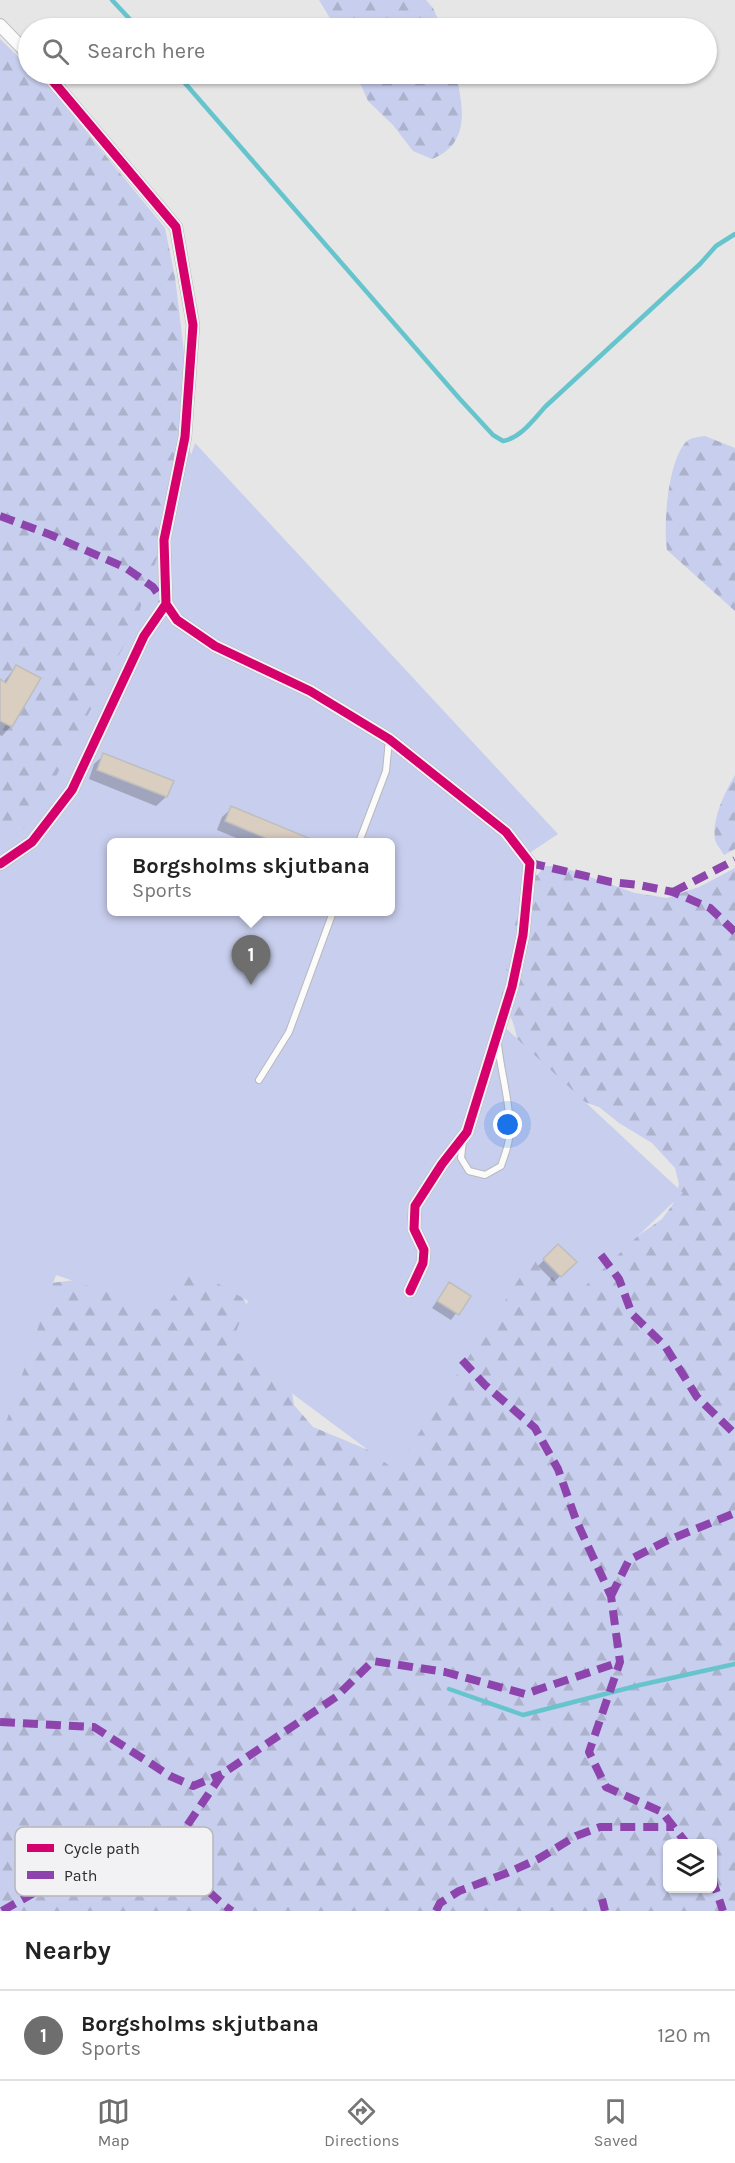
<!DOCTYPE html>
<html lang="en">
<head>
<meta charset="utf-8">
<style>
  :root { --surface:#fff; --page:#f6f6f6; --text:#222; --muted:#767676; --line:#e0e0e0; --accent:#6e6e6e }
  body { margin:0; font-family:Karla,sans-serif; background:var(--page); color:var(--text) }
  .controls { position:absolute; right:18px; bottom:18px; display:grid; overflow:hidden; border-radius:9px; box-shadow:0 2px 4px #0004 }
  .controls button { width:54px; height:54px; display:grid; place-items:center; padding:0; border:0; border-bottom:2px solid var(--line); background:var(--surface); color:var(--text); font:30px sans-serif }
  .you { position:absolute; left:508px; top:1125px; width:21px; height:21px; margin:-15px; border:4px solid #fff; border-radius:50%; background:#1a73e8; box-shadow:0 0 0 9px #1a73e833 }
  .badge { display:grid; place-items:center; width:39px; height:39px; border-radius:50%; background:var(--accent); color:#fff; font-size:20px; font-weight:700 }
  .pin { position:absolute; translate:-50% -50px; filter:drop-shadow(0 2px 3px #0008) }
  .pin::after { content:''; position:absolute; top:32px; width:21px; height:18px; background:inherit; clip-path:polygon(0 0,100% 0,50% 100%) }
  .popup { position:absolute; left:107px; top:838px; width:288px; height:78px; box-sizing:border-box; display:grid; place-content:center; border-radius:9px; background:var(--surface); filter:drop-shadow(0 2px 4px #0005); font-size:20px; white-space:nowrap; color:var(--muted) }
  .popup b { font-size:22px; color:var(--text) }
  .popup::after { content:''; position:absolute; left:50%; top:100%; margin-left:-12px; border:12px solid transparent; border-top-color:var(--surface) }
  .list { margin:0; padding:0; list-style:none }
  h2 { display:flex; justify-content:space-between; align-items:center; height:78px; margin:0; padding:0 24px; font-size:26px }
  h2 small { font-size:20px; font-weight:400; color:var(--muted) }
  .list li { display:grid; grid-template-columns:39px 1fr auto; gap:18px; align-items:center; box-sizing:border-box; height:90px; padding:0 24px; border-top:2px solid var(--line) }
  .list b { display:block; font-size:22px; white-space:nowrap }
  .list p { margin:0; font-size:20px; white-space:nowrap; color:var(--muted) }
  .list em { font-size:20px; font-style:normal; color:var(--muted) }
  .icon { flex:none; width:33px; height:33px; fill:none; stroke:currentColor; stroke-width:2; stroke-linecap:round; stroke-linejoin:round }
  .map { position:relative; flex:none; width:735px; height:1911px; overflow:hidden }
  .search { position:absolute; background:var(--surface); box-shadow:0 2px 4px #0004; left:18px; right:18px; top:18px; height:66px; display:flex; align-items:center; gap:15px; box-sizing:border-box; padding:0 21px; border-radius:33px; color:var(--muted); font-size:22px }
  .sheet { height:168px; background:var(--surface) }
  nav { display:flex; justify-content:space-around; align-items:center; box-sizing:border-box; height:84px; border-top:2px solid var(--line); background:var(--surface); font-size:16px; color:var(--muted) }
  nav a { display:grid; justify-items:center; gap:3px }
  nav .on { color:var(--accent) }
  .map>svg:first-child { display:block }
  .forest { fill:url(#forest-firs); fill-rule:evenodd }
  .park { fill:#c8ceed; fill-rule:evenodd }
  .shadow { fill:#0003 }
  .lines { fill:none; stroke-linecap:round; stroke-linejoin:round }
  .stream { stroke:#66c4cd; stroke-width:4.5 }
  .building { fill:#d9cec0; stroke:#bebebe; stroke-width:1.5 }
  .service-casing { stroke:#b9b9ba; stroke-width:8 }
  .minor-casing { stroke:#b9b9ba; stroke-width:14 }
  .service { stroke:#fbfbfb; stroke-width:6 }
  .minor { stroke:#fbfbfb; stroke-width:12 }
  .quiet { stroke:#8e44ad; stroke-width:8; stroke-dasharray:15 8; stroke-linecap:butt }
  .cycleway-casing { stroke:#f2f2f5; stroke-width:13 }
  .cycleway { stroke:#d6006c; stroke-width:9 }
  .key { fill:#f2f2f5; stroke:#b7b7b9; stroke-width:1.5 }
  .key-label { font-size:16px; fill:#2d2d2e }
</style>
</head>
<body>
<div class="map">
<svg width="735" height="1911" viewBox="0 0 735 1911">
  <defs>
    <pattern id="forest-firs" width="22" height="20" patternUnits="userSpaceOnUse" patternTransform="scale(1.5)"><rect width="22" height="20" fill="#c8ceed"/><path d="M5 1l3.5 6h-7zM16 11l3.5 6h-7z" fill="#acb1cc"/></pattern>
  </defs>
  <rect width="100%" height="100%" fill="#e6e6e6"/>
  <path class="forest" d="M 319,0 L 426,0 L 433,8 L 442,28 L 336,28 Z
    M 0,39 L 28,66 L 28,74 L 37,74 L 42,78 L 165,228 L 175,277 L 186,369 L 186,435 L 196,474 L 162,610 L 0,925 Z
    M 356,74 L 456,74 C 463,107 471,143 432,159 L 413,151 L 393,125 L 368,101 Z
    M 705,436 L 735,448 L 735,611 L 667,550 C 663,525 668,459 687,441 C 692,437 699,437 705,436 Z
    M 735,775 L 735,849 L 724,855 C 721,850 716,844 715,839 C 712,818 725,792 735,775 Z
    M 545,866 L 559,866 L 635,893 L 667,898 L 699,887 L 735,868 L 735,1911 L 0,1911 L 0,1417 L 34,1285 L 177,1268 L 228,1270 L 291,1386 L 294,1405 L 313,1427 L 378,1454 L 334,1285 L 625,1245 L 662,1219 L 673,1204 L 679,1184 L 675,1168 L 652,1143 L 619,1123 L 599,1107 L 564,1095 L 520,1062 C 517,1041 517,1018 500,1003 L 482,1066 L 502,874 L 537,875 ZM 668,1844 L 712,1844 L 712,1888 L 668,1888 Z"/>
  <path class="park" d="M 195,443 L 558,834 L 528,854 L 497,1020 L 683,1193 L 579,1292 L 532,1259 L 395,1470 L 230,1347 L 248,1301 L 193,1269 L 162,1311 L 56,1275 L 0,1440 L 0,847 L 34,819 L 135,624 ZM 112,842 L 391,842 L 391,912 L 112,912 Z"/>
  <path class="shadow" d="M 16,666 L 11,726 L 2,736 L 0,735 L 0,681 L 3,683 Z
    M 104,755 L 172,781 L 166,797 L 156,806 L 89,779 L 94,764 Z
    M 232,808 L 314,842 L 246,842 L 217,830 L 222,817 Z
    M 558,1246 L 575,1262 L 554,1282 L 538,1266 Z
    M 449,1284 L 469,1296 L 451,1320 L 432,1308 Z"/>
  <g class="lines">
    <path class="stream" d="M 112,0 L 138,28
      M 177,74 L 459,398 L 493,435 L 503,441 C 521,438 534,419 546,406 L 700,264 L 716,246 L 735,234
      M 449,1689 L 523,1715 L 640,1685 L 735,1664"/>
  </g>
  <path class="building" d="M 16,665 L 41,678 L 12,727 L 0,721 L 0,679 L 6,683 Z
    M 103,753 L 174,781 L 167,797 L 97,770 Z
    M 231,806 L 318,842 L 318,843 L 277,843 L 225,821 Z
    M 558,1244 L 577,1262 L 561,1277 L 543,1259 Z
    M 449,1282 L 471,1296 L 459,1315 L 437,1301 Z"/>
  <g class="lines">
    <g class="service-casing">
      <path id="service" d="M 359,842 L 386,771 L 389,740
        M 259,1080 L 289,1032 L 333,912
        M 463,1141 L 461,1158 L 469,1171 L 485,1175 L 501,1166 C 504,1157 508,1148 509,1138 C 512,1107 501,1075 498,1044"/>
    </g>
    <g class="minor-casing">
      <path id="minor" d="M 0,25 L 28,54
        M 47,74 L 176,227 L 193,325 L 185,437 L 164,540 L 166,604 L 177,620 L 215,646 L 310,691 L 389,739 L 506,832 L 530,863 L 523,935 L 512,987 L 467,1132 L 442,1164 L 415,1206 L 414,1229 L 424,1250 L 423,1263 L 410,1291
        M 0,864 L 32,842 L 72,790 L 144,636 L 166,604"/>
    </g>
    <use href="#service" class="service"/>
    <use href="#minor" class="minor"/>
    <path class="quiet" d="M 0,516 L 51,535 L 126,568 L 153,587 L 164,602
      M 530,863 L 611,882 L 639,885 L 673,892 L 710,908 L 735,932
      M 673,892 L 735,860
      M 601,1255 L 619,1279 L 632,1314 L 665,1346 L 697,1397 L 735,1434
      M 462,1360 L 485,1385 L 535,1428 L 558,1469 L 576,1520 L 611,1596 L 620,1662 L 589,1752 L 606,1787 L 662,1812 L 687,1844
      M 611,1596 L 629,1560 L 666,1541 L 735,1513
      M 0,1722 L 94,1727 L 170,1776 L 193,1786 L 222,1774
      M 158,1844 C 185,1864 205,1892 232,1911
      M 712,1878 L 723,1911
      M 602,1899 L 605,1911
      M 2,1911 L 69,1873 L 109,1863 L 182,1833 L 222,1774 L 336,1697 L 373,1661 L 445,1672 L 525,1694 L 620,1662
      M 436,1911 L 440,1903 L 459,1891 L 507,1873 L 538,1859 L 576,1836 L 600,1827 L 674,1827"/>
    <g class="cycleway-casing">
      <path id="cycleway" d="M 47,74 L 176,227 L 193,325 L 185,437 L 164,540 L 166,604 L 177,620 L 215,646 L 310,691 L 389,739 L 506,832 L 530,863 L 523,935 L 512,987 L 467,1132 L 442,1164 L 415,1206 L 414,1229 L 424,1250 L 423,1263 L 410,1291
        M 0,864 L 32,842 L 72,790 L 144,636 L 166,604"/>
    </g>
    <use href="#cycleway" class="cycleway"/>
  </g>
  <rect x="15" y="1827" width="198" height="69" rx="9" class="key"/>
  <rect x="27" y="1844" width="27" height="8" fill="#d6006c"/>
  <rect x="27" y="1871" width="27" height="8" fill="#8e44ad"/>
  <g class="key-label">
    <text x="64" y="1854">Cycle path</text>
    <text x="64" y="1881">Path</text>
  </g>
</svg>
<div class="controls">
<button><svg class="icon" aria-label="layers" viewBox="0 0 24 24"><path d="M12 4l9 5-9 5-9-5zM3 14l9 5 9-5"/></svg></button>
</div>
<div class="you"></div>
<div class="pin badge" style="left:251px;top:985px">1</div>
<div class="popup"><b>Borgsholms skjutbana</b>Sports</div>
<div class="search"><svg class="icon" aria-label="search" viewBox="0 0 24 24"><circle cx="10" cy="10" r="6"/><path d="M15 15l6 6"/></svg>Search here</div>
</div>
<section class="sheet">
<h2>Nearby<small></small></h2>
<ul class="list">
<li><span class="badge">1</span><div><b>Borgsholms skjutbana</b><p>Sports</p></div><em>120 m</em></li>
</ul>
</section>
<nav>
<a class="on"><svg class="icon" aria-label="map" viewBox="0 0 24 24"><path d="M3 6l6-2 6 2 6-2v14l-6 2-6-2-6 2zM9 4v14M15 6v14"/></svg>Map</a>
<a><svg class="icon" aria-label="directions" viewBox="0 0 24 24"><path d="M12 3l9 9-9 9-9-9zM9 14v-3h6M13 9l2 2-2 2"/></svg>Directions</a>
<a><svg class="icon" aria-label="saved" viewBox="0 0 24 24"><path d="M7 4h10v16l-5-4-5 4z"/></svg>Saved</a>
</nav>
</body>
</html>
